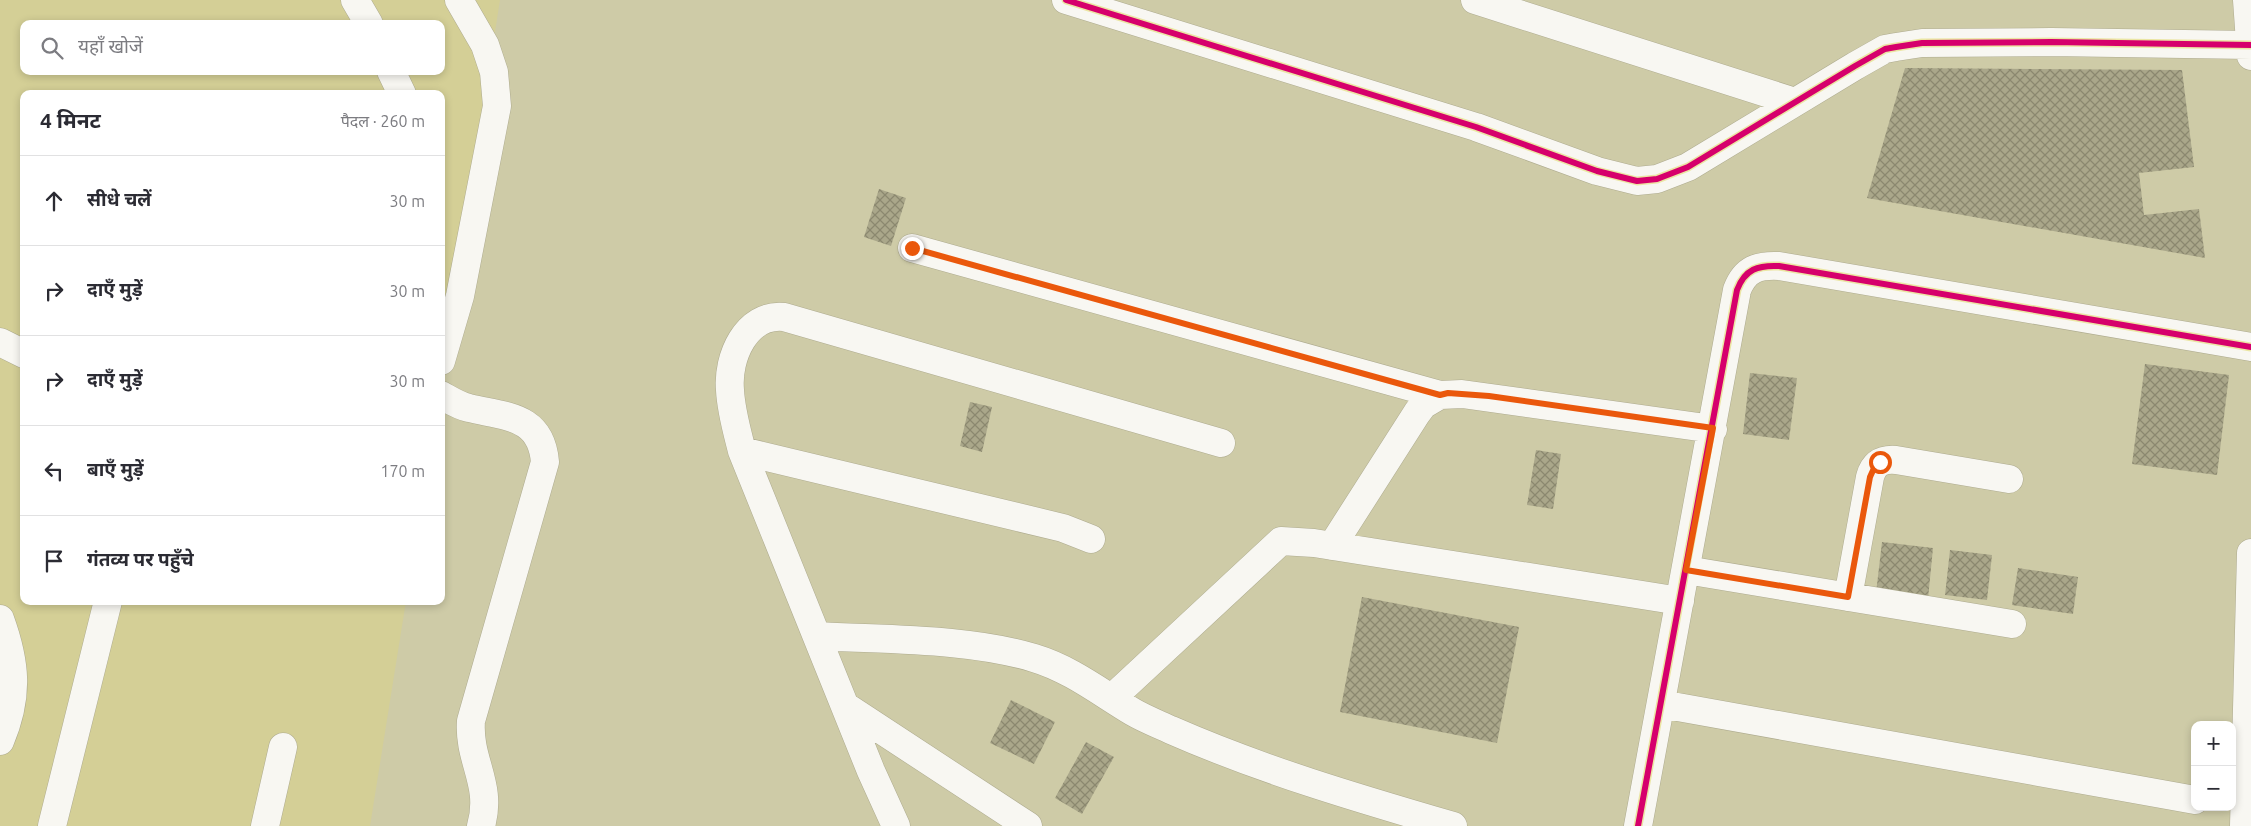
<!DOCTYPE html>
<html lang="hi">
<head>
<meta charset="utf-8">
<style>
  :root { --surface:#fff; --page:#f2f2f3; --text:#2b2b33; --muted:#7c7c81; --line:#e1e1e2 }
  body { margin:0; font-family:Ubuntu,"Noto Sans Devanagari",sans-serif; background:var(--page); color:var(--text) }
  .controls { position:absolute; right:15px; bottom:15px; display:grid; overflow:hidden; border-radius:10px; box-shadow:0 2px 8px #0003 }
  .controls button { width:45px; height:45px; display:grid; place-items:center; padding:0; border:0; border-bottom:1px solid var(--line); background:var(--surface); color:var(--text); font:25px sans-serif }
  .stop { position:absolute; width:15px; height:15px; margin:-11px; border:4px solid #ea580c; border-radius:50%; background:#fff }
  .stop.end { background:#ea580c; border-color:#fff; box-shadow:0 1px 5px #0008 }
  .list { margin:0; padding:0; list-style:none }
  h2 { display:flex; justify-content:space-between; align-items:center; height:65px; margin:0; padding:0 20px; font-size:21px }
  h2 small { font-size:16px; font-weight:400; color:var(--muted) }
  .list li { display:grid; grid-template-columns:32px 1fr auto; gap:15px; align-items:center; box-sizing:border-box; height:90px; padding:0 20px; border-top:1px solid var(--line) }
  .list b { display:block; font-size:19px; white-space:nowrap }
  .list em { font-size:16px; font-style:normal; color:var(--muted) }
  .icon { flex:none; width:28px; height:28px; fill:none; stroke:currentColor; stroke-width:2; stroke-linecap:round; stroke-linejoin:round }
  .map { position:relative; flex:none; width:2251px; height:826px; overflow:hidden }
  .search { position:absolute; background:var(--surface); box-shadow:0 2px 8px #0003; left:20px; top:20px; width:425px; height:55px; display:flex; align-items:center; gap:12px; box-sizing:border-box; padding:0 18px; border-radius:10px; color:var(--muted); font-size:19px }
  .panel { position:absolute; background:var(--surface); box-shadow:0 2px 8px #0003; left:20px; top:90px; width:425px; height:515px; border-radius:10px }
  .map>svg:first-child { display:block }
  .built { fill:#d4cf96; fill-rule:evenodd }
  .building { fill:url(#building-cross-hatch) }
  .lines { fill:none; stroke-linecap:round; stroke-linejoin:round }
  .minor-casing { stroke:#aeab8f; stroke-width:29 }
  .minor { stroke:#f8f7f2; stroke-width:28 }
  .cycleway-casing { stroke:#ebe6a4; stroke-width:9 }
  .cycleway { stroke:#d6006c; stroke-width:6 }
  .route { stroke:#ea580c; stroke-width:6 }
</style>
</head>
<body>
<div class="map">
<svg width="2251" height="826" viewBox="0 0 2251 826">
  <defs>
    <pattern id="building-cross-hatch" width="8" height="8" patternUnits="userSpaceOnUse" patternTransform="scale(1.25)"><rect width="8" height="8" fill="#aaa78a"/><path d="M0 0l8 8M0 8l8-8" fill="none" stroke="#8b886f"/></pattern>
  </defs>
  <rect width="100%" height="100%" fill="#cecba7"/>
  <path class="built" d="M 0,0 L 500,0 L 441,374 L 441,94 L 24,94 L 24,601 L 406,601 L 370,826 L 0,826 ZM 24,24 L 441,24 L 441,71 L 24,71 Z"/>
  <path class="building" d="M 1905,68 L 2182,70 L 2194,167 L 2139,173 L 2144,215 L 2199,209 L 2205,258 L 1867,198 Z
    M 879,189 L 906,198 L 891,246 L 864,237 Z
    M 2145,364 L 2229,375 L 2217,475 L 2132,464 Z
    M 1750,373 L 1797,378 L 1789,440 L 1743,434 Z
    M 970,402 L 992,407 L 982,452 L 960,446 Z
    M 1536,450 L 1561,454 L 1553,509 L 1527,505 Z
    M 1882,542 L 1933,548 L 1928,599 L 1876,593 Z
    M 1950,550 L 1992,555 L 1987,600 L 1945,595 Z
    M 2018,568 L 2078,577 L 2073,614 L 2012,605 Z
    M 1362,597 L 1519,627 L 1497,743 L 1340,712 Z
    M 1011,700 L 1055,722 L 1034,764 L 990,743 Z
    M 1086,742 L 1114,757 L 1082,814 L 1055,798 Z"/>
  <g class="lines">
    <g class="minor-casing">
      <path id="minor" d="M 355,0 L 369,24
        M 1066,0 L 1476,127 L 1597,171 L 1637,181 L 1657,179 L 1688,167 L 1855,66 L 1885,49 L 1896,47 L 1922,43 L 2051,42 L 2251,45
        M 1475,0 L 1795,102
        M 2247,0 L 2251,56
        M 391,71 L 402,94
        M 912,248 L 1440,395
        M 0,342 L 24,354
        M 441,361 L 460,296 L 497,106 L 494,72 L 485,45 L 459,0
        M 441,395 C 450,400 459,406 469,408 C 506,417 541,415 545,462 L 471,721 C 468,761 493,784 481,826
        M 742,451 L 1063,528 L 1091,539
        M 1332,546 L 1417,413 L 1423,405 L 1440,395 L 1462,394 L 1713,429
        M 1686,570 L 2012,624
        M 1848,597 L 1870,477 C 1874,463 1882,459 1896,460 L 2009,479
        M 0,619 C 16,663 19,696 0,741
        M 817,636 C 886,640 967,638 1034,658 C 1071,669 1101,693 1133,712 C 1145,719 1158,724 1171,730 C 1262,770 1357,798 1453,826
        M 1112,698 L 1281,541 L 1314,543 L 1680,601
        M 1661,704 L 2195,800
        M 845,706 L 1028,826
        M 52,826 L 108,601
        M 265,826 L 283,747
        M 896,826 L 871,771 L 742,451 C 737,431 731,411 730,390 C 727,358 746,313 784,317 L 1221,443
        M 1638,826 L 1737,290 C 1745,269 1758,265 1779,266 L 2251,347
        M 2244,826 L 2251,553"/>
    </g>
    <use href="#minor" class="minor"/>
    <g class="cycleway-casing">
      <path id="cycleway" d="M 1066,0 L 1476,127 L 1597,171 L 1637,181 L 1657,179 L 1688,167 L 1855,66 L 1885,49 L 1896,47 L 1922,43 L 2051,42 L 2251,45
        M 1638,826 L 1737,290 C 1745,269 1758,265 1779,266 L 2251,347"/>
    </g>
    <use href="#cycleway" class="cycleway"/>
  </g>
  <g class="lines">
    <path class="route" d="M 912,248 L 1440,395 L 1448,393 L 1489,396 L 1713,428 L 1686,570 L 1848,597 L 1870,477 L 1875,466 L 1880,462"/>
  </g>
</svg>
<div class="controls">
<button>+</button>
<button>−</button>
</div>
<div class="stop" style="left:1880px;top:462px"></div>
<div class="stop end" style="left:912px;top:248px"></div>
<div class="search"><svg class="icon" aria-label="search" viewBox="0 0 24 24"><circle cx="10" cy="10" r="6"/><path d="M15 15l6 6"/></svg>यहाँ खोजें</div>
<section class="panel">
<h2>4 मिनट<small>पैदल · 260 m</small></h2>
<ul class="list">
<li><svg class="icon" aria-label="ahead" viewBox="0 0 24 24"><path d="M12 20V5M6 11l6-6 6 6"/></svg><div><b>सीधे चलें</b></div><em>30 m</em></li>
<li><svg class="icon" aria-label="right" viewBox="0 0 24 24"><path d="M7 20v-9h11M14 6l5 5-5 5"/></svg><div><b>दाएँ मुड़ें</b></div><em>30 m</em></li>
<li><svg class="icon" aria-label="right" viewBox="0 0 24 24"><path d="M7 20v-9h11M14 6l5 5-5 5"/></svg><div><b>दाएँ मुड़ें</b></div><em>30 m</em></li>
<li><svg class="icon" aria-label="left" viewBox="0 0 24 24"><path d="M17 20v-9H6M10 6l-5 5 5 5"/></svg><div><b>बाएँ मुड़ें</b></div><em>170 m</em></li>
<li><svg class="icon" aria-label="arrive" viewBox="0 0 24 24"><path d="M6 21V4h12l-3 4 3 4H6"/></svg><div><b>गंतव्य पर पहुँचे</b></div></li>
</ul>
</section>
</div>
</body>
</html>
